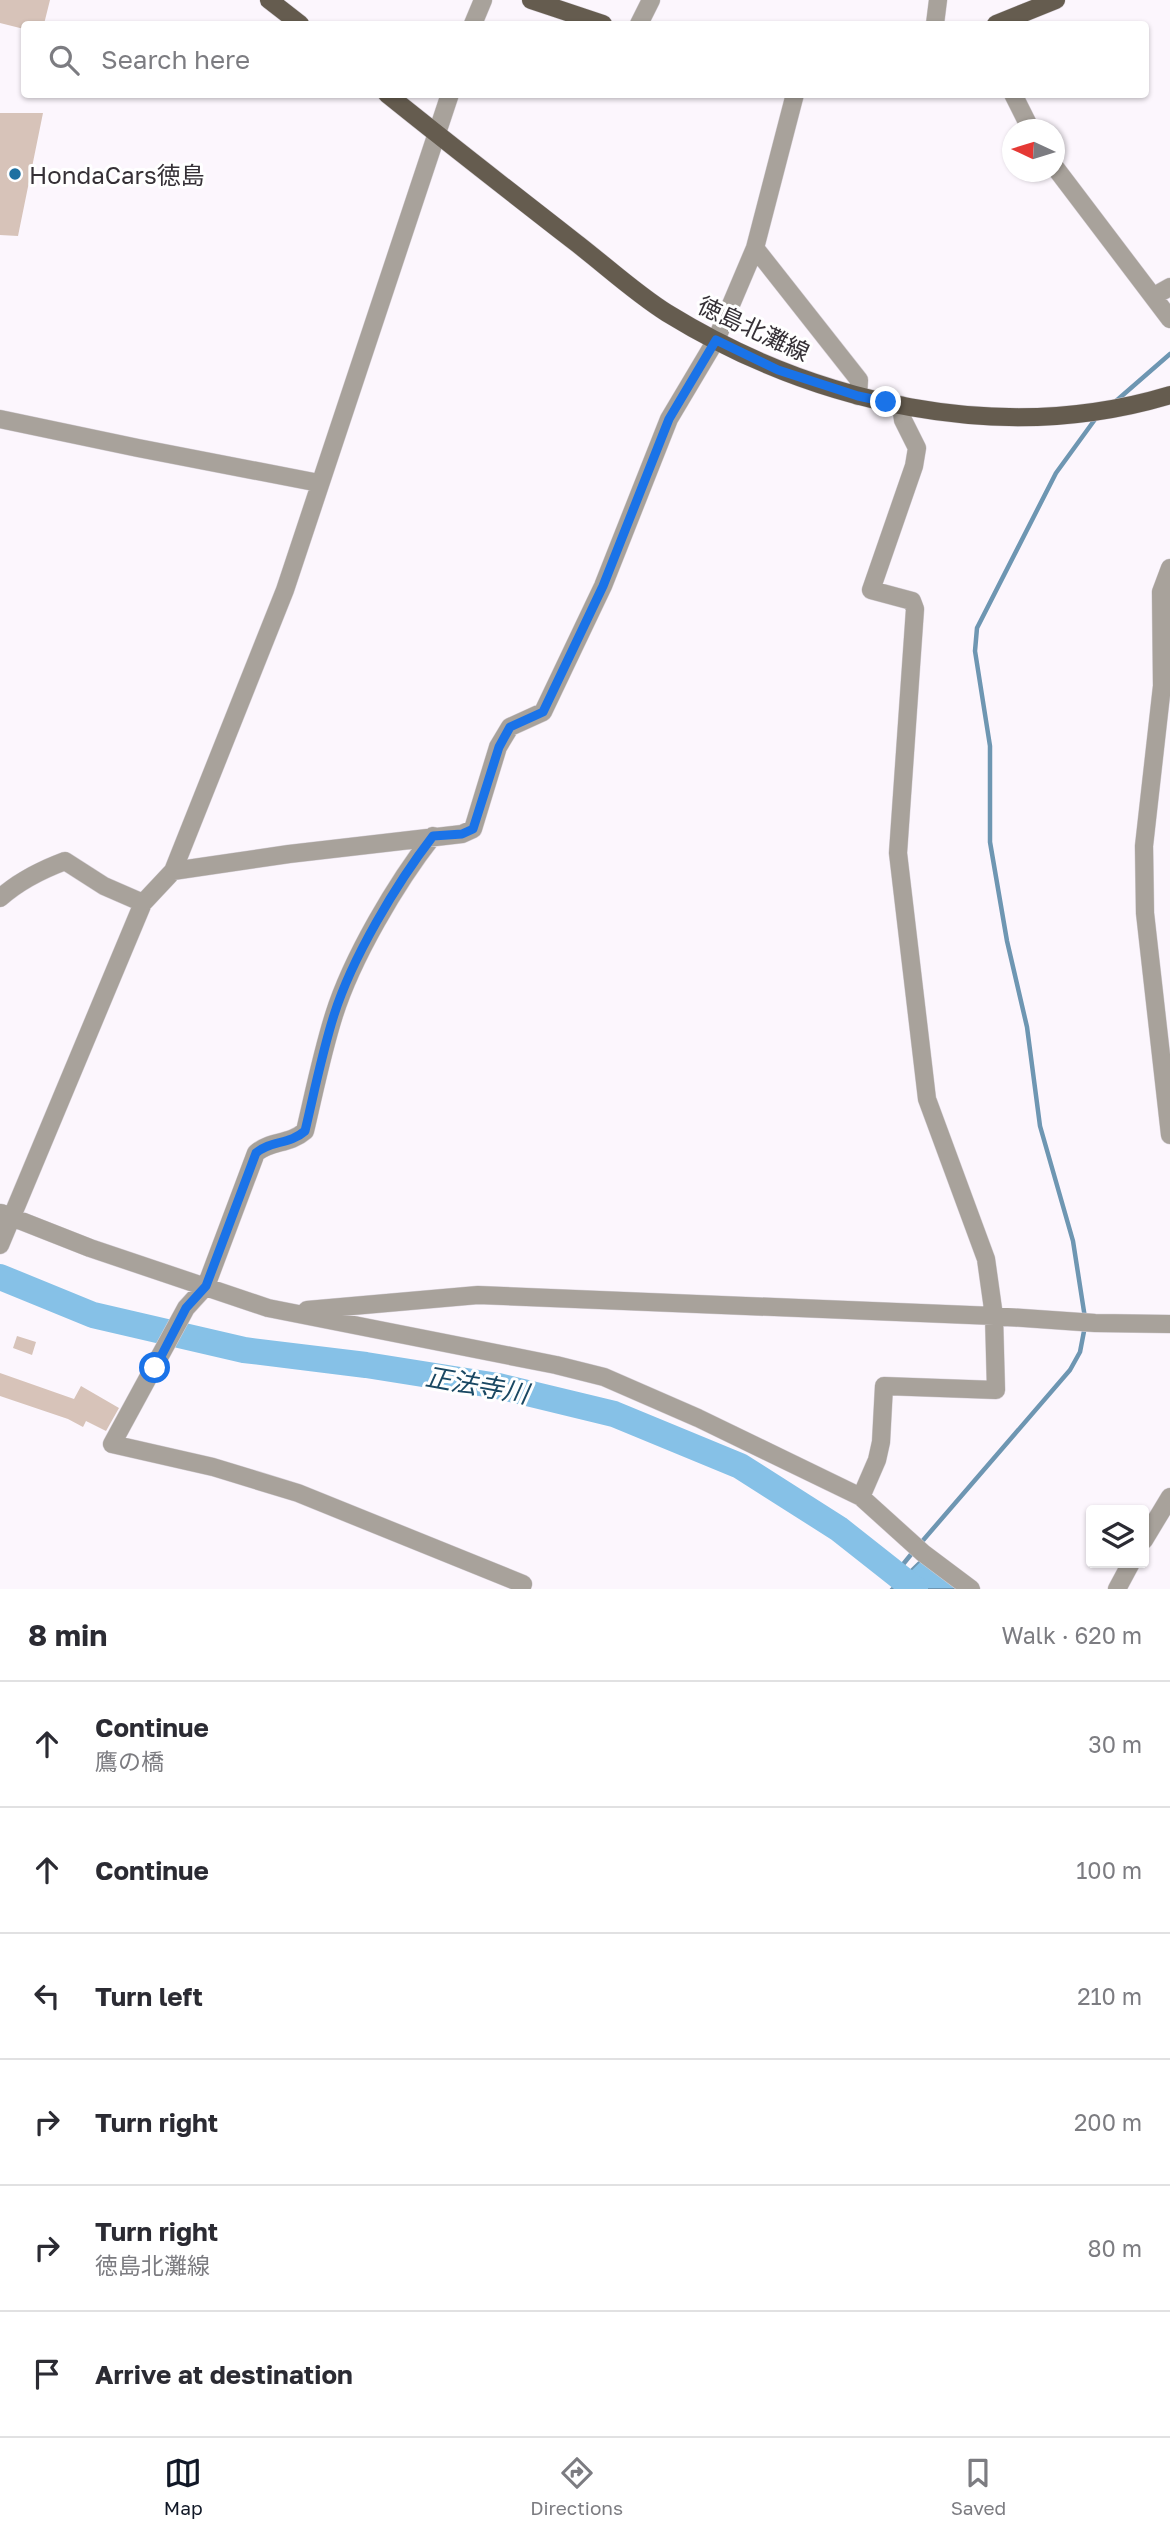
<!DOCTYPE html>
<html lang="en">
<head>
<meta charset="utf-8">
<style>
  :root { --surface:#fff; --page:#f7f7f7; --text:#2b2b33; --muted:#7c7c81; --line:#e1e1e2; --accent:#111827 }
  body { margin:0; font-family:"Golos Text","Noto Sans JP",sans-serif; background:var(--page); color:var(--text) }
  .controls { position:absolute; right:21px; bottom:21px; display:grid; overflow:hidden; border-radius:7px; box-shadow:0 2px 5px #0004 }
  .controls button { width:63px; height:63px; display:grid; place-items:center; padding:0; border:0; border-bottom:2px solid var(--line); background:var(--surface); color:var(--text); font:35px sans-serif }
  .compass { position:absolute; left:1002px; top:119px; width:63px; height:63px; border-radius:50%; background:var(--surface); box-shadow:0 2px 5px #0004; rotate:274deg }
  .stop { position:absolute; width:21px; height:21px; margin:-16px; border:5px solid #1a73e8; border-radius:50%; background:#fff }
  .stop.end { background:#1a73e8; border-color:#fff; box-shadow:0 2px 7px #0008 }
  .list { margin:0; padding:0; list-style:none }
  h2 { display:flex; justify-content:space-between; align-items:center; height:91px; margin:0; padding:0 28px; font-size:30px }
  h2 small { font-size:23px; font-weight:400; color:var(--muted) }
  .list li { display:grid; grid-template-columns:46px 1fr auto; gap:21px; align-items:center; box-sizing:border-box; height:126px; padding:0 28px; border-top:2px solid var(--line) }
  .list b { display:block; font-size:26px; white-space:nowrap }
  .list p { margin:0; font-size:23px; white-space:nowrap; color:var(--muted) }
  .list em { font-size:23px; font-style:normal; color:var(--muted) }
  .icon { flex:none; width:38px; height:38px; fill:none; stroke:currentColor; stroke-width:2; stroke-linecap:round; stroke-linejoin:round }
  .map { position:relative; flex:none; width:1170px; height:1589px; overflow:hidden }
  .search { position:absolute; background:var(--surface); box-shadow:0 2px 5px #0004; left:21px; right:21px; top:21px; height:77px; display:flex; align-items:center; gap:18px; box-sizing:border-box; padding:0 24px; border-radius:7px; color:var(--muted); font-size:26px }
  .sheet { height:847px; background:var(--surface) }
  nav { display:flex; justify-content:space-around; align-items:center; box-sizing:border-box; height:98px; border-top:2px solid var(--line); background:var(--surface); font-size:19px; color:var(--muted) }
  nav a { display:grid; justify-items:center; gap:4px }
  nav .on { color:var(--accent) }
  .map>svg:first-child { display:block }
  .water { fill:#86c1e7; stroke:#6e96b2; stroke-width:2 }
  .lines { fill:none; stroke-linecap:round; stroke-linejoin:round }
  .stream { stroke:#6e96b2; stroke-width:4.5 }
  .river { stroke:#86c1e7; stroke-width:26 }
  .building { fill:#d7c3b9 }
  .minor-casing { stroke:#d8d2d9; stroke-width:19 }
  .major-casing { stroke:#d8d2d9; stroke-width:19 }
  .minor { stroke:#a8a29b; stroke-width:18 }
  .major { stroke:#655c4f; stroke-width:18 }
  .route { stroke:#1a73e8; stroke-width:9 }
  .poi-dot { fill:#1d70a1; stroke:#fff; stroke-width:2.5 }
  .labels { text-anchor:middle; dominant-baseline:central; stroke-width:6; stroke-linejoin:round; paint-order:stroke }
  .poi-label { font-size:24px; fill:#353036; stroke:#fff; text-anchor:start }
  .street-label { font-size:24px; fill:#353036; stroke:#fff }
  .water-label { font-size:26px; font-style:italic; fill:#1a4863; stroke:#fff }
</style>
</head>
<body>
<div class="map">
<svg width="1170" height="1589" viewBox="0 0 1170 1589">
  <rect width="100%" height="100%" fill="#fcf6fd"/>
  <path class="water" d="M 922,1559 L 959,1589 L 891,1589 Z"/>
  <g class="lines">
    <path class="stream" d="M 1116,401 L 1170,354
      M 1085,1318 L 1073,1241 L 1040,1126 L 1027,1027 L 1007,941 L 990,842 L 990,746 L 975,651 L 977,628 L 1056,473 L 1096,418
      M 919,1545 L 1070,1370 L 1080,1352 L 1085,1326
      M 896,1573 L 913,1552"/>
    <path class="river" d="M 0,1277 L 93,1315 L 244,1350 L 366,1365 L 498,1386 L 614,1414 L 740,1466 L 839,1529 L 915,1589"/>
  </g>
  <path class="building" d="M 0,0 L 50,0 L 44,24 L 24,24 L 24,29 L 0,23 Z
    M 0,113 L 43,113 L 18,236 L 0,235 Z
    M 17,1336 L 36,1342 L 32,1355 L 13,1348 Z
    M 0,1373 L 74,1399 L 81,1386 L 119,1408 L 106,1431 L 86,1421 L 83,1427 L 68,1419 L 0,1396 Z"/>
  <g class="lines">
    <g class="minor-casing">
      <path id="minor" d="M 473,24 L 483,0
        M 639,24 L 651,0
        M 935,24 L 938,0
        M 1013,94 L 1031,130
        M 1054,166 L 1170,319
        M 755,248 L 859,380 L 858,396
        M 1154,296 L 1170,287
        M 0,419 L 138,448 L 319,483
        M 1170,568 L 1161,592 L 1162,686 L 1144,846 L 1145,913 L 1170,1135
        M 433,836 C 396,883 352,958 334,1015 C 322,1053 314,1093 305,1131 C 289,1145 271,1140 256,1153 L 206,1286 L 186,1308 L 112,1444 L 213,1467 L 298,1493 L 523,1584 L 521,1589
        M 173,871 L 289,854 L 462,834 L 473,829 L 498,747 L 510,727 L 543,712 L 603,586 L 669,419 L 716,340 L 755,248 L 795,94
        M 0,898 C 19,881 41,870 65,861 L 104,886 L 143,903
        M 1,1213 L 90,1248 L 268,1308 L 556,1365 L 604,1377 L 698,1418 L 861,1497 L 923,1553 L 971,1589
        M 0,1245 L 143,903 L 173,871 L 285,590 L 450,94
        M 307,1310 L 478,1295 L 994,1316 L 1095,1323 L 1170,1324
        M 861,1497 L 877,1460 L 881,1442 L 884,1386 L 996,1390 L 994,1316 L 986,1259 L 927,1099 L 898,853 L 915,609 L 912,601 L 871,590 L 914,466 L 917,448 L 903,420 L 901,405
        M 1144,1540 L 1170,1497
        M 1117,1589 L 1131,1563"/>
    </g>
    <g class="major-casing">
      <path id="major" d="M 269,0 L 300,24
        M 531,0 L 603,24
        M 996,24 L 1056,0
        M 387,94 C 449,144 512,193 575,242 C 605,265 635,293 667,313 C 815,404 1001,446 1170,395"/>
    </g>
    <use href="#minor" class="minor"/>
    <use href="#major" class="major"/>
  </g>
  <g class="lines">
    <path class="route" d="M 155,1368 L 186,1308 L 206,1286 L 256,1153 C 271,1140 289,1145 305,1131 C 314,1093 322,1053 334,1015 C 352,958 396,884 433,836 L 462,834 L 473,829 L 499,747 L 510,727 L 543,712 L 603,586 L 669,419 L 716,340 L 778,370 L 858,396 L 886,402"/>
  </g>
  <circle class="poi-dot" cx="15" cy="174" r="7"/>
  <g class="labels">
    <g class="poi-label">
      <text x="29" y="174">HondaCars徳島</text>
    </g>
    <g class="street-label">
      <text transform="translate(754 328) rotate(25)">徳島北灘線</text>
    </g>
    <g class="water-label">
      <text transform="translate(477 1385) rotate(10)">正法寺川</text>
    </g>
  </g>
</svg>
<div class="controls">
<button><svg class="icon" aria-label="layers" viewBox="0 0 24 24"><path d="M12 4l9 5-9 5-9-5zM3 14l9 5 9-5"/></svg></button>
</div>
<svg class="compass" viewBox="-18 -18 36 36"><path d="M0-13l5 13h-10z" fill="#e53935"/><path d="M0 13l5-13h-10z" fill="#7c7c81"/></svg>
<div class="stop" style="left:155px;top:1368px"></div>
<div class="stop end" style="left:886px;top:402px"></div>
<div class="search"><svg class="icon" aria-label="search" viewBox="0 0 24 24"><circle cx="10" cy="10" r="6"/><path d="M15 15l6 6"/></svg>Search here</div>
</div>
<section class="sheet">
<h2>8 min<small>Walk · 620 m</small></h2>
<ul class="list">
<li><svg class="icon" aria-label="ahead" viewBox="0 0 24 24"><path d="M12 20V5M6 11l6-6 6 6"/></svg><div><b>Continue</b><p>鷹の橋</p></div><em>30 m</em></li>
<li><svg class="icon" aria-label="ahead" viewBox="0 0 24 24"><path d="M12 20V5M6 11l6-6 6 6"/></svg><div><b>Continue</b></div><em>100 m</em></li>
<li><svg class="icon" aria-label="left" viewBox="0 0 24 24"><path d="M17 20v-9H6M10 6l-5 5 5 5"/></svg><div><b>Turn left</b></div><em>210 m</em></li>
<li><svg class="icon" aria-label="right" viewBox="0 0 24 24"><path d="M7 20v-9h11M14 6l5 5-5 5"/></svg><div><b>Turn right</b></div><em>200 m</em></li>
<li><svg class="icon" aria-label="right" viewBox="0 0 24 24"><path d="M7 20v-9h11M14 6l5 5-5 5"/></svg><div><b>Turn right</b><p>徳島北灘線</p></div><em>80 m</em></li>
<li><svg class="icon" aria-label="arrive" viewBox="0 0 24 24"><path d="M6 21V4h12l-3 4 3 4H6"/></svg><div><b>Arrive at destination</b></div></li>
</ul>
</section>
<nav>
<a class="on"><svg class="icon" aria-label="map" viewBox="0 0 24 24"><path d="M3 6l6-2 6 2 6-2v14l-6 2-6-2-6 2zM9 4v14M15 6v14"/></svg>Map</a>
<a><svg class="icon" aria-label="directions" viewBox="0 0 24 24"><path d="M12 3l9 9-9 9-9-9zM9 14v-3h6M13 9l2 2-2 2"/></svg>Directions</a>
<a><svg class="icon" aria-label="saved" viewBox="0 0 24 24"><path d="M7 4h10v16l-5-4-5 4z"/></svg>Saved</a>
</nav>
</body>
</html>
